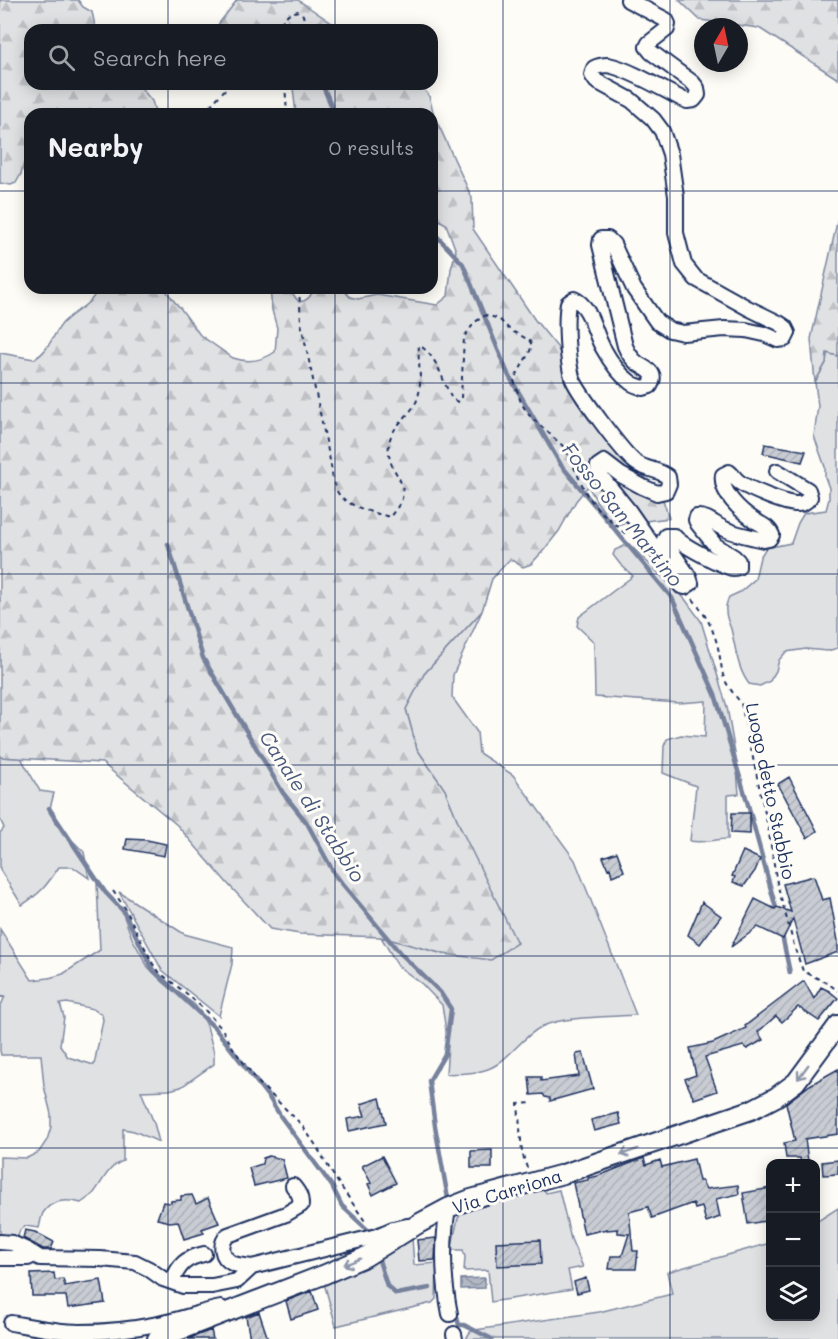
<!DOCTYPE html>
<html lang="en">
<head>
<meta charset="utf-8">
<style>
  :root { --surface:#171b24; --page:#242831; --text:#f1f3f6; --muted:#9ea1a6; --line:#363941 }
  body { margin:0; font-family:Mali,sans-serif; background:var(--page); color:var(--text) }
  .controls { position:absolute; right:18px; bottom:18px; display:grid; overflow:hidden; border-radius:12px; box-shadow:0 3px 15px #0003 }
  .controls button { width:54px; height:54px; display:grid; place-items:center; padding:0; border:0; border-bottom:2px solid var(--line); background:var(--surface); color:var(--text); font:30px sans-serif }
  .compass { position:absolute; left:694px; top:18px; width:54px; height:54px; border-radius:50%; background:var(--surface); box-shadow:0 3px 15px #0003; rotate:9deg }
  .list { margin:0; padding:0; list-style:none }
  h2 { display:flex; justify-content:space-between; align-items:center; height:78px; margin:0; padding:0 24px; font-size:26px }
  h2 small { font-size:20px; font-weight:400; color:var(--muted) }
  .icon { flex:none; width:33px; height:33px; fill:none; stroke:currentColor; stroke-width:2; stroke-linecap:round; stroke-linejoin:round }
  .map { position:relative; flex:none; width:838px; height:1339px; overflow:hidden }
  .search { position:absolute; background:var(--surface); box-shadow:0 3px 15px #0003; left:24px; top:24px; width:414px; height:66px; display:flex; align-items:center; gap:15px; box-sizing:border-box; padding:0 21px; border-radius:18px; color:var(--muted); font-size:22px }
  .panel { position:absolute; background:var(--surface); box-shadow:0 3px 15px #0003; left:24px; top:108px; width:414px; height:186px; border-radius:18px }
  .map>svg:first-child { display:block }
  .green { fill:#e0e1e3; stroke:#7e88a0; stroke-width:1.5; fill-rule:evenodd }
  .forest { fill:url(#forest-firs); stroke:#7e88a0; stroke-width:1.5 }
  .water { fill:url(#water-waves); stroke:#76819c; stroke-width:1.5 }
  .lines { fill:none; stroke-linecap:round; stroke-linejoin:round }
  .stream { stroke:#76819c; stroke-width:4.5 }
  .building { fill:url(#building-hatch); stroke:#1b2f5e; stroke-width:1.5 }
  .minor-casing { stroke:#1b2f5e; stroke-width:18 }
  .major-casing { stroke:#1b2f5e; stroke-width:22 }
  .path { stroke:#1b2f5e; stroke-width:2; stroke-dasharray:4.5 4.5; stroke-linecap:butt }
  .minor { stroke:#fdfcf7; stroke-width:14 }
  .major { stroke:#fdfcf7; stroke-width:18 }
  .oneway { stroke:#8c96aa }
  .grid { fill:none; stroke:#1b2f5e; stroke-width:1.5; stroke-opacity:0.55 }
  .labels { text-anchor:middle; dominant-baseline:central; stroke-width:6; stroke-linejoin:round; paint-order:stroke }
  .street-label { font-size:18px; fill:#1b2f5e; stroke:#fdfcf7 }
  .water-label { font-size:20px; font-style:italic; fill:#49587d; stroke:#fdfcf7 }
</style>
</head>
<body>
<div class="map">
<svg width="838" height="1339" viewBox="0 0 838 1339">
  <defs>
    <pattern id="forest-firs" width="22" height="20" patternUnits="userSpaceOnUse" patternTransform="scale(1.5)"><rect width="22" height="20" fill="#e0e1e3"/><path d="M5 1l3.5 6h-7zM16 11l3.5 6h-7z" fill="#c0c1c5"/></pattern>
    <pattern id="water-waves" width="16" height="10" patternUnits="userSpaceOnUse" patternTransform="scale(1.5)"><rect width="16" height="10" fill="#b3b8c5"/><path d="M0 5q4-4 8 0t8 0" fill="none" stroke="#9196a3"/></pattern>
    <pattern id="building-hatch" width="6" height="6" patternUnits="userSpaceOnUse" patternTransform="scale(1.5)"><rect width="6" height="6" fill="#c9ccd3"/><path d="M-1 1l2-2M0 6l6-6M5 7l2-2" fill="none" stroke="#acb0b8"/></pattern>
  </defs>
  <rect width="100%" height="100%" fill="#fdfcf7"/>
  <filter id="ink" filterUnits="userSpaceOnUse"><feTurbulence type="fractalNoise" baseFrequency=".0167" numOctaves="2"/><feDisplacementMap in="SourceGraphic" scale="12" xChannelSelector="R" yChannelSelector="G"/><feConvolveMatrix kernelMatrix="1 2 1 2 8 2 1 2 1" color-interpolation-filters="sRGB"/></filter>
  <g filter="url(#ink)">
    <path class="green" d="M 827,353 L 838,356 L 838,648 L 827,651 L 806,649 L 786,652 L 779,660 L 776,671 L 770,681 L 760,686 L 749,684 C 737,668 736,648 731,629 C 729,623 726,618 726,611 C 725,606 727,602 729,597 L 740,592 L 755,579 L 760,557 L 766,548 L 791,543 L 798,523 L 804,513 L 826,510 L 829,499 L 829,488 L 825,477 L 825,467 L 814,436 L 818,406 L 815,382 L 826,363 Z
      M 629,544 L 685,599 L 701,621 L 727,707 L 736,759 L 739,794 L 728,795 L 728,839 C 715,839 702,844 690,841 L 696,786 L 663,773 L 664,746 L 667,739 L 681,735 L 705,737 L 706,701 L 679,703 L 595,697 L 594,642 L 577,626 L 579,617 L 633,576 L 620,564 L 613,555 L 615,550 Z
      M 482,611 L 453,675 L 452,697 L 477,732 L 479,753 L 513,775 L 575,860 L 636,1015 C 612,1017 564,1016 543,1026 C 524,1035 513,1054 496,1065 C 482,1074 463,1073 446,1074 L 448,1044 L 442,1005 L 422,984 L 398,966 L 381,937 L 444,954 L 461,829 L 445,790 L 417,749 L 406,709 L 424,674 Z
      M 0,757 L 21,758 L 40,791 L 54,793 L 49,812 L 63,834 L 74,842 L 84,852 L 89,878 L 73,867 L 59,867 C 47,885 41,893 22,905 L 0,870 L 0,833 L 4,828 L 0,819 Z
      M 97,883 L 113,902 L 121,909 L 132,938 L 148,967 L 164,983 L 194,1004 L 201,1013 L 207,1026 L 214,1053 L 214,1064 L 181,1087 L 169,1090 L 141,1091 L 154,1123 L 159,1142 L 134,1131 L 123,1129 L 123,1161 C 107,1167 103,1182 93,1194 C 90,1197 85,1200 81,1203 C 68,1199 52,1199 43,1213 C 41,1217 40,1224 39,1228 L 25,1226 L 20,1230 L 17,1239 L 0,1238 L 0,1157 L 27,1158 L 39,1152 L 47,1140 L 51,1127 L 51,1114 L 44,1086 L 41,1055 L 1,1055 L 0,1051 L 0,1008 L 5,996 L 0,997 L 0,929 L 32,980 L 49,978 L 63,974 L 100,950 ZM 67,1003 L 93,1009 L 102,1015 L 103,1020 L 94,1065 L 68,1057 L 60,1045 L 64,1017 L 60,1004 Z
      M 119,892 L 184,934 L 233,947 L 232,964 L 219,1016 L 162,970 Z
      M 543,1187 L 546,1193 L 559,1190 L 571,1239 L 583,1267 L 568,1270 L 572,1289 L 491,1302 L 488,1270 L 464,1271 L 465,1257 L 463,1250 L 451,1250 L 458,1218 L 464,1210 Z
      M 838,1208 L 838,1339 L 467,1339 L 467,1337 L 470,1332 L 475,1330 L 599,1312 L 672,1294 L 667,1272 L 770,1243 L 770,1316 L 816,1316 L 816,1222 Z
      M 412,1238 L 414,1265 L 437,1263 L 436,1299 L 432,1303 L 336,1326 L 324,1283 Z"/>
    <path class="forest" d="M 0,0 L 78,0 L 83,7 L 92,12 L 96,30 L 30,30 L 30,84 L 138,84 L 152,101 L 156,114 L 83,114 L 77,113 L 71,114 L 30,114 L 30,154 L 24,163 L 21,174 L 16,183 L 11,185 L 0,183 Z
      M 237,0 L 298,0 L 342,30 L 217,30 L 217,26 Z
      M 679,0 L 838,0 L 838,79 L 759,28 L 700,20 Z
      M 295,84 L 420,84 L 429,96 L 434,115 L 472,198 L 473,229 L 535,320 L 558,348 L 569,381 L 626,460 L 660,491 L 669,518 L 613,525 L 597,502 L 588,486 L 576,501 L 559,531 L 544,550 L 531,564 L 523,567 L 510,559 L 492,579 L 482,611 L 424,674 L 406,709 L 417,749 L 445,790 L 461,829 L 517,943 L 491,960 L 444,954 L 381,937 L 300,934 L 270,929 L 228,884 L 177,825 L 102,763 L 0,757 L 0,353 L 34,359 C 48,352 52,337 61,325 C 69,315 81,310 91,300 C 94,296 97,292 99,288 L 164,288 L 174,301 L 181,309 L 200,335 L 233,358 C 248,363 262,361 275,352 L 277,328 L 272,310 L 270,288 L 290,288 L 295,297 L 299,302 C 307,301 312,296 313,288 L 342,288 L 350,297 L 358,299 L 377,295 L 437,305 L 448,296 L 451,269 L 456,251 L 446,224 L 432,216 L 432,114 L 296,114 L 293,88 Z
      M 838,218 L 838,356 L 827,353 L 826,363 L 815,382 L 811,339 Z"/>
    <path class="water" d="M 485,1278 L 485,1288 L 461,1289 L 461,1279 Z"/>
    <g class="lines">
      <path class="stream" d="M 322,84 L 335,114
        M 432,231 L 463,264 L 508,374 L 561,465 L 672,598 L 715,694 L 747,801 L 777,912
        M 168,544 L 203,658 L 283,793 L 307,823 L 335,875 L 400,953 L 440,992 L 451,1009 L 445,1054 L 429,1081 L 435,1126 L 449,1204
        M 49,808 L 105,892 L 124,912 L 153,970 L 215,1028 L 270,1099 L 281,1117 L 332,1186 L 342,1206 L 371,1233
        M 782,935 L 790,973
        M 379,1260 L 387,1286 L 396,1294 L 430,1288
        M 455,1310 L 459,1325 L 464,1325 L 492,1339"/>
    </g>
    <path class="building" d="M 765,444 L 806,451 L 802,462 L 763,453 Z
      M 789,777 L 817,831 L 807,838 L 778,784 Z
      M 732,813 L 750,813 L 750,834 L 731,833 Z
      M 127,839 L 147,840 L 166,844 L 164,856 L 125,849 Z
      M 743,851 L 760,859 L 755,871 L 744,886 L 733,882 L 735,877 L 732,876 Z
      M 617,852 L 624,871 L 612,876 L 610,868 L 608,869 L 603,857 Z
      M 814,876 L 822,900 L 830,898 L 838,941 L 838,952 L 805,964 L 793,919 L 783,939 L 758,927 L 731,947 L 755,899 L 775,909 L 777,907 L 791,912 L 783,884 Z
      M 702,902 L 721,916 L 700,944 L 688,935 Z
      M 804,981 L 814,999 L 821,987 L 829,991 L 838,998 L 819,1021 L 798,1007 L 782,1022 L 776,1016 L 758,1032 L 763,1040 L 747,1049 L 743,1046 L 705,1057 L 717,1091 L 694,1099 L 685,1079 L 696,1075 L 690,1048 L 713,1043 L 746,1028 L 745,1026 Z
      M 583,1053 L 593,1089 L 550,1101 L 550,1098 L 545,1097 L 543,1094 L 531,1095 L 529,1077 L 541,1077 L 541,1081 L 579,1076 L 576,1054 Z
      M 838,1069 L 838,1134 L 805,1139 L 808,1161 L 801,1163 L 800,1158 L 786,1158 L 784,1143 L 795,1141 L 786,1103 L 810,1085 Z
      M 380,1098 L 386,1123 L 349,1131 L 347,1119 L 365,1116 L 361,1104 Z
      M 618,1113 L 621,1124 L 594,1131 L 591,1120 Z
      M 492,1150 L 492,1168 L 471,1168 L 471,1151 Z
      M 269,1156 L 282,1159 L 287,1178 L 254,1186 L 249,1168 L 262,1164 L 263,1158 Z
      M 382,1156 L 396,1183 L 373,1195 L 368,1184 L 371,1183 L 362,1166 Z
      M 644,1158 L 646,1165 L 660,1160 L 662,1167 L 694,1159 L 699,1181 L 702,1181 L 706,1189 L 738,1185 L 739,1194 L 716,1199 L 720,1217 L 706,1222 L 702,1207 L 695,1209 L 693,1203 L 652,1218 L 648,1207 L 629,1212 L 633,1251 L 638,1251 L 636,1269 L 609,1269 L 611,1256 L 622,1256 L 629,1234 L 618,1233 L 618,1229 L 607,1230 L 607,1229 L 584,1234 L 573,1183 L 588,1180 L 588,1178 L 598,1176 Z
      M 838,1160 L 838,1174 L 823,1175 L 822,1162 Z
      M 771,1188 L 771,1220 L 748,1224 L 743,1193 Z
      M 192,1195 L 196,1204 L 208,1198 L 219,1223 L 202,1229 L 204,1233 L 184,1239 L 178,1221 L 170,1222 L 157,1219 L 163,1202 L 171,1203 L 171,1201 L 181,1200 L 181,1196 Z
      M 25,1230 L 35,1232 L 54,1242 L 51,1249 L 43,1249 L 23,1238 Z
      M 436,1238 L 435,1260 L 419,1261 L 417,1240 Z
      M 540,1240 L 541,1264 L 497,1266 L 496,1242 Z
      M 54,1273 L 55,1280 L 63,1279 L 65,1286 L 101,1280 L 105,1303 L 68,1308 L 66,1296 L 32,1296 L 31,1274 Z
      M 586,1278 L 589,1290 L 577,1293 L 574,1282 Z
      M 312,1291 L 318,1310 L 291,1319 L 286,1301 Z
      M 259,1312 L 268,1339 L 250,1339 L 246,1317 Z
      M 211,1330 L 213,1339 L 188,1339 Z"/>
    <g class="lines">
      <g class="minor-casing">
        <path id="minor" d="M 628,0 L 666,20 L 668,24 L 667,29 L 649,43 L 647,47 L 651,52 L 693,83 L 697,88 L 698,95 L 694,100 L 687,101 L 682,99 C 662,89 629,69 608,65 C 602,65 598,66 594,68 L 592,75 L 596,81 L 631,100 L 653,119 L 662,131 L 670,154 L 676,196 L 676,233 L 684,264 L 696,279 L 748,308 L 779,323 L 785,327 L 788,333 L 785,339 L 778,340 L 764,334 L 746,330 L 724,329 L 683,333 L 670,330 L 657,322 L 634,289 L 613,244 L 608,239 L 601,239 L 600,245 L 625,346 C 628,353 631,358 637,363 C 647,370 658,372 650,386 L 643,388 C 639,386 633,385 630,382 C 619,374 609,359 603,348 C 594,333 591,306 574,299 L 568,303 C 565,322 567,358 572,377 C 576,390 623,453 635,462 C 645,470 659,469 668,477 L 669,484 L 666,491 L 657,493 L 643,487 L 621,475 L 604,462 L 598,466 L 599,474 L 629,511 L 681,586 L 685,587 L 691,583 L 689,577 L 664,540 L 666,536 L 674,536 C 681,545 717,563 729,567 C 733,569 734,568 738,567 L 738,561 L 734,557 L 715,545 L 698,524 L 696,520 L 697,517 C 708,516 716,526 727,530 C 739,535 752,537 764,540 L 769,539 L 772,535 C 769,527 762,525 754,520 C 741,511 720,493 723,475 L 729,472 C 733,475 735,479 739,482 C 749,489 787,505 798,504 C 804,504 807,501 810,497 L 808,490 L 777,471
          M 293,1186 C 298,1192 301,1196 301,1205 L 286,1214 L 228,1235 C 219,1244 221,1257 232,1263 C 237,1266 246,1266 252,1267 L 377,1236 L 393,1229 L 407,1226
          M 448,1208 C 442,1243 443,1279 450,1314
          M 0,1242 L 12,1243 L 27,1250 L 40,1258 L 100,1259 L 135,1262 L 149,1269 L 163,1279 L 183,1286 L 212,1286 L 237,1281 L 252,1267
          M 0,1258 L 28,1258 L 34,1255
          M 172,1282 C 179,1264 186,1258 204,1254
          M 11,1323 C 33,1327 57,1332 80,1332 C 106,1332 133,1329 158,1324 C 180,1320 200,1312 221,1308
          M 454,1334 L 455,1339"/>
      </g>
      <g class="major-casing">
        <path id="major" d="M 157,1339 L 323,1275 L 365,1257 L 418,1224 L 448,1208 L 471,1199 L 563,1174 L 751,1110 L 776,1097 L 796,1082 L 838,1025"/>
      </g>
      <path class="path" d="M 275,30 L 288,14 L 298,11 L 303,15 L 304,20 L 297,30
        M 285,84 L 287,114
        M 206,114 L 209,107 L 230,84
        M 299,288 L 301,323 L 331,465 C 332,474 333,485 338,493 C 347,507 375,513 390,517 C 394,511 401,504 402,498 C 406,484 395,474 391,463 C 389,458 388,449 389,444 C 391,425 413,415 418,397 C 423,380 417,362 419,345 C 438,357 442,380 452,399 L 458,402 L 461,398 L 464,337 L 475,322 L 486,315 L 499,319 L 510,330 L 529,340 L 532,345 L 530,351 L 514,380 L 521,403 L 529,415 L 565,448 L 587,495 L 597,508 L 627,535
        M 693,599 C 701,610 709,620 713,632 C 719,646 720,660 723,675 C 726,685 734,694 741,703 L 768,827 L 777,883 L 795,949 L 803,971 L 829,984 L 838,991
        M 113,891 L 125,908 L 153,964 L 160,973 L 187,994 L 204,1009 L 222,1029 L 235,1051 L 259,1083 L 301,1124 L 315,1144 L 335,1178 L 367,1224
        M 527,1168 L 522,1152 L 518,1104 L 534,1103"/>
      <use href="#minor" class="minor"/>
      <use href="#major" class="major"/>
    </g>
    <defs><path id="oneway-shaft" d="M-6 0H5M1.5-3L5.5 0L1.5 3" fill="none" stroke-width="1.6" stroke-linecap="round" stroke-linejoin="round" transform="scale(1.5)"/></defs>
    <g class="oneway">
      <use href="#oneway-shaft" transform="translate(803 1072) rotate(126)"/>
      <use href="#oneway-shaft" transform="translate(629 1152) rotate(161)"/>
      <use href="#oneway-shaft" transform="translate(352 1262) rotate(157)"/>
    </g>
  </g>
  <path class="grid" d="M 168,0 L 168,30M 335,0 L 335,30M 503,0 L 503,1339M 670,0 L 670,1339M 168,84 L 168,114M 335,84 L 335,114M 0,191 L 30,191M 432,191 L 838,191M 168,288 L 168,1339M 335,288 L 335,1339M 0,383 L 838,383M 0,574 L 838,574M 0,765 L 838,765M 0,956 L 838,956M 0,1148 L 838,1148"/>
  <g class="labels">
    <g class="street-label">
      <text transform="translate(771 791) rotate(78)">Luogo detto Stabbio</text>
      <text transform="translate(507 1191) rotate(-17)">Via Carriona</text>
    </g>
    <g class="water-label">
      <text transform="translate(623 514) rotate(51)">Fosso San Martino</text>
      <text transform="translate(313 806) rotate(57)">Canale di Stabbio</text>
    </g>
  </g>
</svg>
<div class="controls">
<button>+</button>
<button>−</button>
<button><svg class="icon" aria-label="layers" viewBox="0 0 24 24"><path d="M12 4l9 5-9 5-9-5zM3 14l9 5 9-5"/></svg></button>
</div>
<svg class="compass" viewBox="-18 -18 36 36"><path d="M0-13l5 13h-10z" fill="#e53935"/><path d="M0 13l5-13h-10z" fill="#9ea1a6"/></svg>
<div class="search"><svg class="icon" aria-label="search" viewBox="0 0 24 24"><circle cx="10" cy="10" r="6"/><path d="M15 15l6 6"/></svg>Search here</div>
<section class="panel">
<h2>Nearby<small>0 results</small></h2>
<ul class="list">
</ul>
</section>
</div>
</body>
</html>
